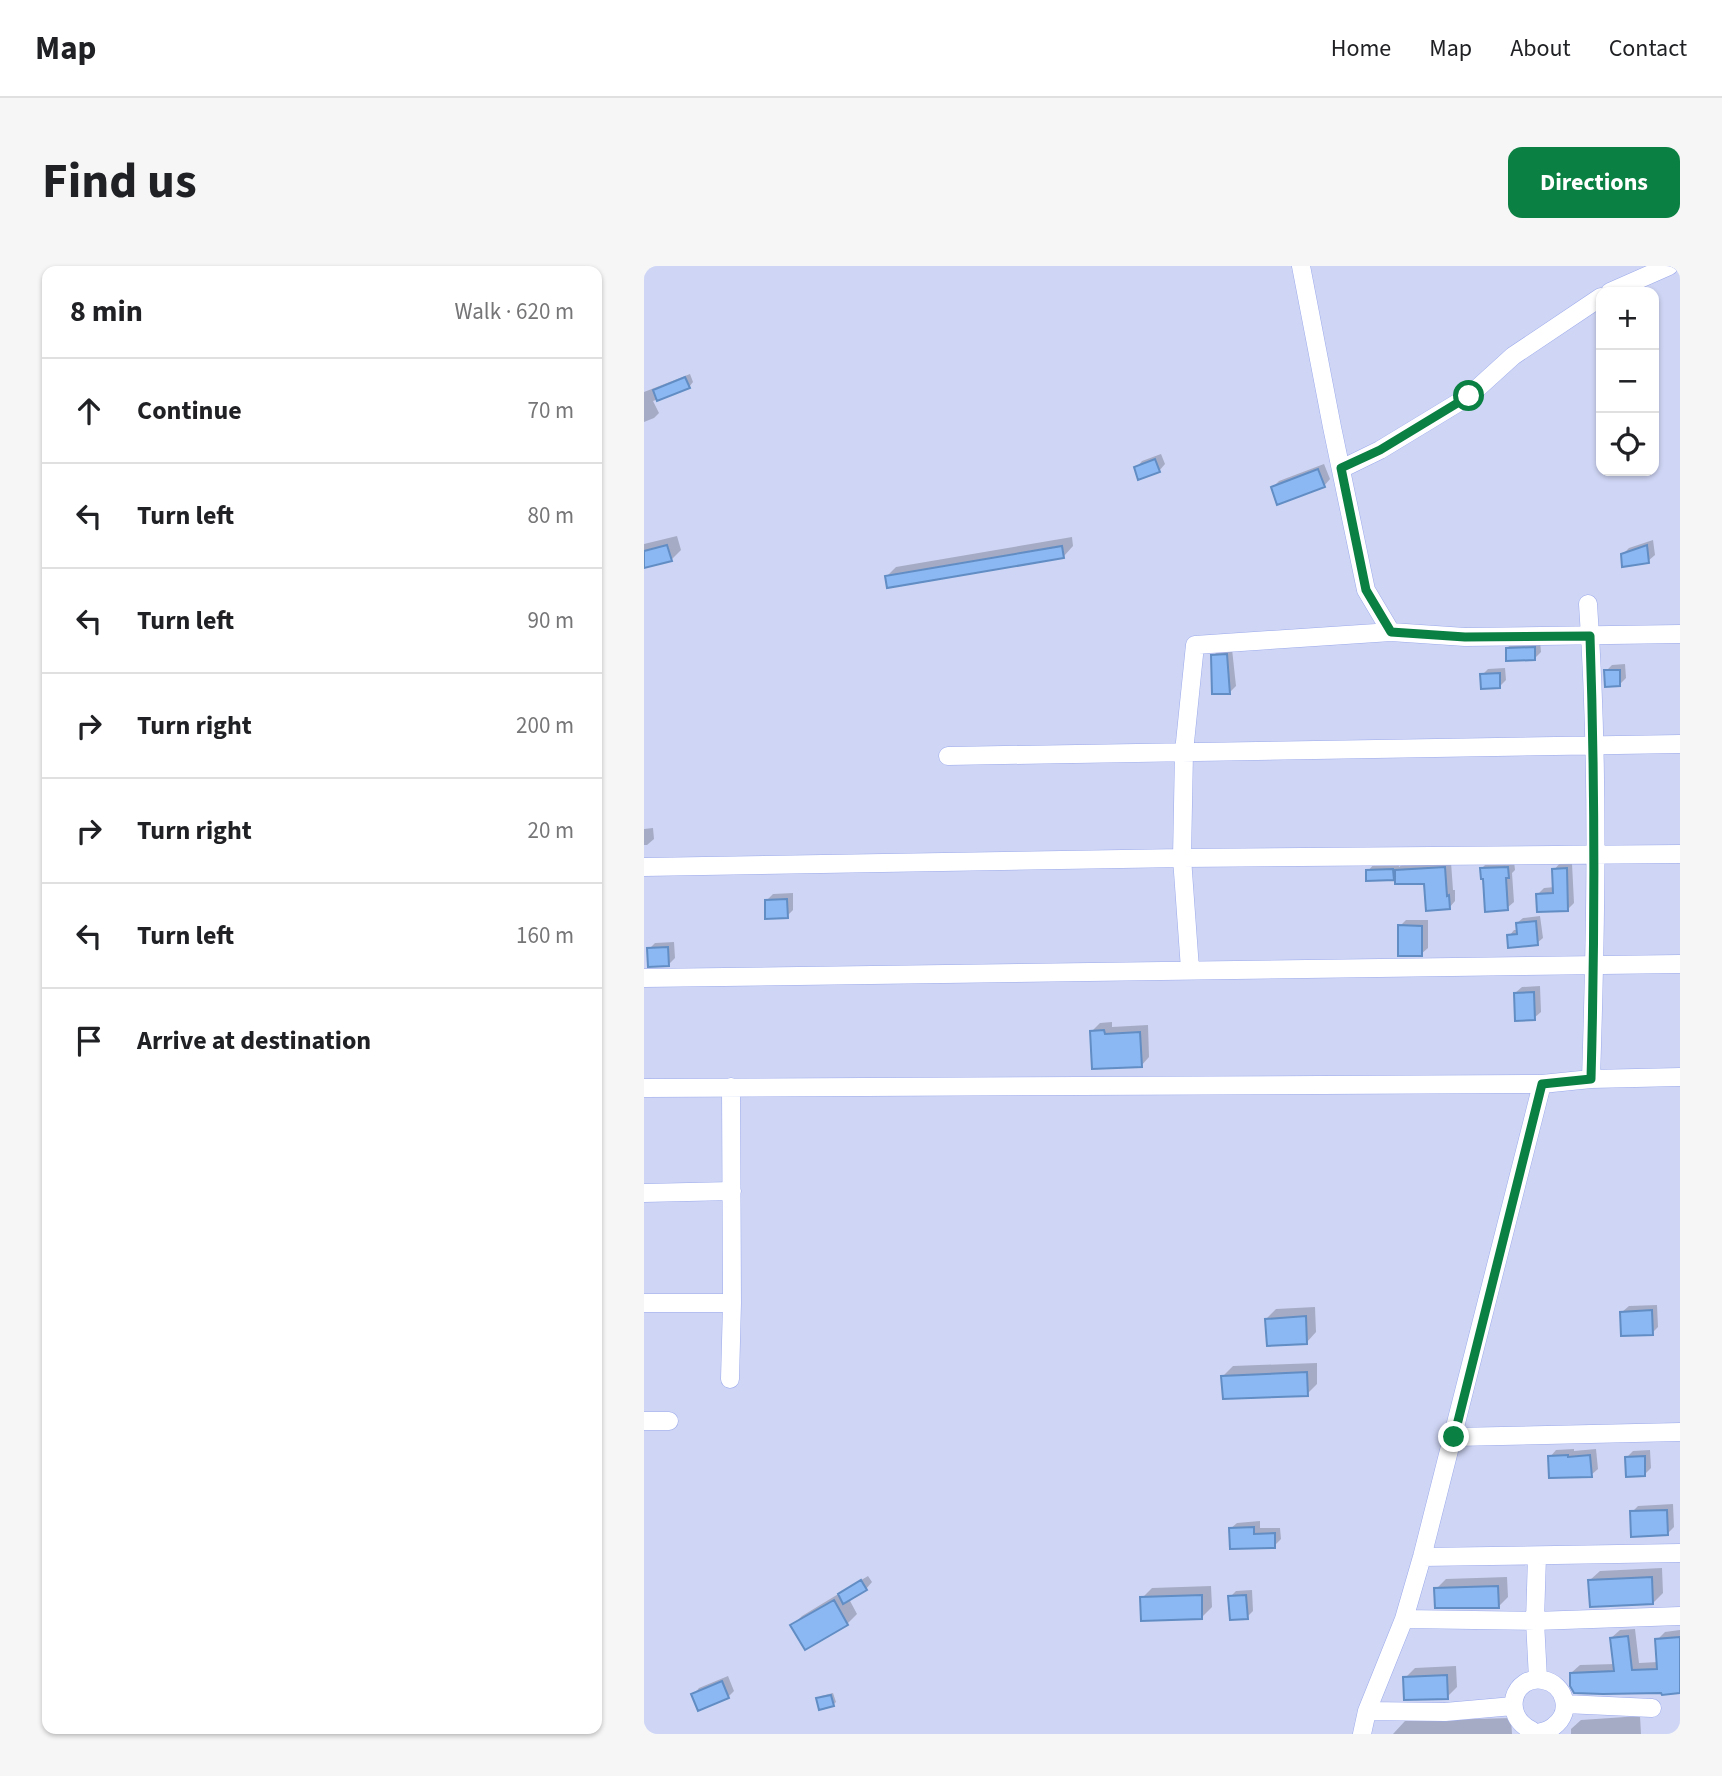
<!DOCTYPE html>
<html lang="en">
<head>
<meta charset="utf-8">
<style>
  :root { --surface:#fff; --page:#f6f6f6; --text:#202124; --muted:#757577; --line:#e0e0e0; --accent:#0b8043 }
  body { margin:0; font-family:"Source Sans 3",sans-serif; background:var(--page); color:var(--text) }
  .controls { position:absolute; right:21px; top:21px; display:grid; overflow:hidden; border-radius:14px; box-shadow:0 2px 5px #0004 }
  .controls button { width:63px; height:63px; display:grid; place-items:center; padding:0; border:0; border-bottom:2px solid var(--line); background:var(--surface); color:var(--text); font:35px sans-serif }
  .stop { position:absolute; width:21px; height:21px; margin:-16px; border:5px solid #0b8043; border-radius:50%; background:#fff }
  .stop.end { background:#0b8043; border-color:#fff; box-shadow:0 2px 7px #0008 }
  .list { margin:0; padding:0; list-style:none }
  h2 { display:flex; justify-content:space-between; align-items:center; height:91px; margin:0; padding:0 28px; font-size:30px }
  h2 small { font-size:23px; font-weight:400; color:var(--muted) }
  .list li { display:grid; grid-template-columns:46px 1fr auto; gap:21px; align-items:center; box-sizing:border-box; height:105px; padding:0 28px; border-top:2px solid var(--line) }
  .list b { display:block; font-size:26px; white-space:nowrap }
  .list em { font-size:23px; font-style:normal; color:var(--muted) }
  .icon { flex:none; width:38px; height:38px; fill:none; stroke:currentColor; stroke-width:2; stroke-linecap:round; stroke-linejoin:round }
  .map { position:relative; flex:none; width:1036px; height:1468px; overflow:hidden; border-radius:14px }
  header { display:flex; align-items:center; gap:42px; box-sizing:border-box; height:98px; padding:0 35px; background:var(--surface); border-bottom:2px solid var(--line) }
  header strong { font-size:33px }
  nav { display:flex; gap:38px; margin-inline-start:auto; font-size:24px }
  .intro { display:flex; align-items:center; justify-content:space-between; box-sizing:border-box; height:168px; padding:0 42px }
  h1 { margin:0; font-size:49px }
  .button { padding:18px 32px; border-radius:14px; background:var(--accent); color:#fff; font-size:24px; font-weight:700 }
  main { display:flex; gap:42px; padding:0 42px }
  aside { flex:1; background:var(--surface); border-radius:14px; box-shadow:0 2px 5px #0004 }
  .map>svg:first-child { display:block }
  .built { fill:#cfd6f5; fill-rule:evenodd }
  .shadow { fill:#0003 }
  .building { fill:#8bb8f2; stroke:#618dc4; stroke-width:2 }
  .lines { fill:none; stroke-linecap:round; stroke-linejoin:round }
  .minor-casing { stroke:#9ba9eb; stroke-width:19 }
  .minor { stroke:#fff; stroke-width:18 }
  .route { stroke:#0b8043; stroke-width:9 }
</style>
</head>
<body>
<header>
<strong>Map</strong>
<nav><a>Home</a><a>Map</a><a>About</a><a>Contact</a></nav>
</header>
<div class="intro"><h1>Find us</h1><a class="button">Directions</a></div>
<main>
<aside>
<h2>8 min<small>Walk · 620 m</small></h2>
<ul class="list">
<li><svg class="icon" aria-label="ahead" viewBox="0 0 24 24"><path d="M12 20V5M6 11l6-6 6 6"/></svg><div><b>Continue</b></div><em>70 m</em></li>
<li><svg class="icon" aria-label="left" viewBox="0 0 24 24"><path d="M17 20v-9H6M10 6l-5 5 5 5"/></svg><div><b>Turn left</b></div><em>80 m</em></li>
<li><svg class="icon" aria-label="left" viewBox="0 0 24 24"><path d="M17 20v-9H6M10 6l-5 5 5 5"/></svg><div><b>Turn left</b></div><em>90 m</em></li>
<li><svg class="icon" aria-label="right" viewBox="0 0 24 24"><path d="M7 20v-9h11M14 6l5 5-5 5"/></svg><div><b>Turn right</b></div><em>200 m</em></li>
<li><svg class="icon" aria-label="right" viewBox="0 0 24 24"><path d="M7 20v-9h11M14 6l5 5-5 5"/></svg><div><b>Turn right</b></div><em>20 m</em></li>
<li><svg class="icon" aria-label="left" viewBox="0 0 24 24"><path d="M17 20v-9H6M10 6l-5 5 5 5"/></svg><div><b>Turn left</b></div><em>160 m</em></li>
<li><svg class="icon" aria-label="arrive" viewBox="0 0 24 24"><path d="M6 21V4h12l-3 4 3 4H6"/></svg><div><b>Arrive at destination</b></div></li>
</ul>
</aside>
<div class="map">
<svg width="1036" height="1468" viewBox="0 0 1036 1468">
  <rect width="100%" height="100%" fill="#dce3fe"/>
  <path class="built" d="M 0,0 L 1036,0 L 1036,1468 L 0,1468 ZM 957,26 L 1010,26 L 1010,205 L 957,205 Z"/>
  <path class="shadow" d="M 46,108 L 49,116 L 45,121 L 9,135 L 15,147 L 10,152 L 0,156 L 0,126 Z
    M 517,188 L 521,198 L 515,205 L 492,202 L 498,195 Z
    M 680,198 L 686,213 L 680,220 L 629,221 L 635,215 Z
    M 33,270 L 37,284 L 27,294 L 0,300 L 0,278 Z
    M 428,271 L 429,280 L 420,290 L 242,311 L 252,301 Z
    M 1009,274 L 1011,289 L 1004,295 L 979,288 L 985,282 Z
    M 870,376 L 896,376 L 897,386 L 890,393 L 863,382 Z
    M 588,383 L 592,420 L 586,426 L 569,390 L 575,384 Z
    M 981,398 L 982,412 L 976,418 L 962,405 L 968,399 Z
    M 861,402 L 862,414 L 856,420 L 838,409 L 844,403 Z
    M 9,562 L 10,573 L 3,579 L 0,579 L 0,563 Z
    M 870,595 L 871,604 L 868,607 L 870,636 L 863,642 L 838,602 L 844,596 Z
    M 807,596 L 809,624 L 811,624 L 811,635 L 805,642 L 782,616 L 752,609 L 749,612 L 724,605 L 730,598 L 755,597 L 755,601 L 759,598 Z
    M 916,597 L 928,597 L 930,637 L 924,643 L 894,628 L 900,622 L 911,621 L 910,604 Z
    M 149,627 L 149,644 L 143,650 L 123,634 L 129,628 Z
    M 896,650 L 899,672 L 893,677 L 865,670 L 870,664 L 874,664 L 873,657 L 879,652 Z
    M 762,654 L 784,654 L 784,682 L 777,688 L 756,660 Z
    M 30,676 L 31,692 L 25,698 L 5,683 L 11,677 Z
    M 896,720 L 897,746 L 890,752 L 871,727 L 878,721 Z
    M 468,756 L 468,761 L 504,759 L 505,791 L 497,800 L 448,765 L 456,757 Z
    M 1013,1039 L 1014,1061 L 1008,1067 L 978,1046 L 985,1040 Z
    M 671,1041 L 672,1066 L 663,1076 L 622,1053 L 632,1043 Z
    M 673,1097 L 673,1118 L 663,1128 L 579,1110 L 589,1100 Z
    M 930,1183 L 930,1185 L 952,1183 L 954,1203 L 947,1209 L 906,1191 L 912,1184 Z
    M 1006,1184 L 1007,1202 L 1001,1208 L 983,1191 L 989,1185 Z
    M 1029,1238 L 1030,1261 L 1024,1267 L 988,1246 L 994,1240 Z
    M 616,1255 L 616,1262 L 636,1262 L 637,1273 L 630,1280 L 586,1263 L 593,1257 Z
    M 1018,1302 L 1019,1327 L 1009,1337 L 946,1314 L 956,1305 Z
    M 224,1310 L 228,1316 L 222,1323 L 205,1333 L 213,1348 L 203,1358 L 161,1382 L 148,1360 L 158,1350 Z
    M 863,1311 L 864,1331 L 854,1341 L 792,1323 L 802,1313 Z
    M 567,1320 L 568,1341 L 558,1351 L 498,1332 L 508,1322 Z
    M 608,1324 L 609,1345 L 603,1351 L 586,1331 L 592,1325 Z
    M 991,1363 L 995,1397 L 1014,1396 L 1013,1374 L 1021,1366 L 1036,1364 L 1036,1426 L 927,1407 L 936,1399 L 971,1398 L 967,1372 L 976,1364 Z
    M 812,1400 L 813,1421 L 803,1431 L 761,1412 L 771,1402 Z
    M 84,1410 L 90,1425 L 84,1431 L 49,1429 L 55,1422 Z
    M 189,1427 L 192,1436 L 189,1439 L 174,1433 L 177,1430 Z
    M 996,1450 L 997,1468 L 927,1468 L 927,1463 L 937,1454 Z
    M 867,1452 L 868,1468 L 749,1468 L 761,1455 Z"/>
  <path class="building" d="M 41,111 L 46,122 L 13,135 L 9,124 Z
    M 511,193 L 516,206 L 494,214 L 490,201 Z
    M 674,203 L 681,221 L 633,239 L 627,221 Z
    M 23,279 L 28,295 L 0,302 L 0,285 Z
    M 1003,279 L 1005,297 L 978,301 L 977,288 Z
    M 418,280 L 420,292 L 243,322 L 241,310 Z
    M 891,381 L 891,394 L 862,395 L 862,382 Z
    M 583,388 L 586,428 L 568,428 L 567,389 Z
    M 960,404 L 976,404 L 976,420 L 961,421 Z
    M 856,407 L 856,422 L 837,423 L 836,408 Z
    M 801,601 L 803,630 L 805,629 L 806,643 L 782,645 L 780,618 L 751,618 L 751,604 Z
    M 864,601 L 865,612 L 862,612 L 864,644 L 841,646 L 839,613 L 837,613 L 836,602 Z
    M 923,602 L 924,645 L 893,646 L 892,628 L 909,627 L 908,603 Z
    M 749,603 L 750,614 L 722,615 L 722,604 Z
    M 143,633 L 144,652 L 121,653 L 121,634 Z
    M 892,655 L 894,679 L 864,682 L 863,669 L 873,668 L 872,657 Z
    M 754,659 L 778,660 L 778,690 L 754,690 Z
    M 24,681 L 25,700 L 4,701 L 3,682 Z
    M 890,726 L 891,754 L 871,755 L 870,727 Z
    M 460,764 L 461,768 L 496,766 L 498,801 L 448,803 L 446,765 Z
    M 1008,1044 L 1009,1069 L 977,1070 L 976,1046 Z
    M 662,1050 L 663,1078 L 623,1080 L 621,1053 Z
    M 663,1106 L 664,1130 L 579,1133 L 577,1110 Z
    M 924,1189 L 924,1191 L 946,1189 L 948,1211 L 905,1212 L 904,1190 Z
    M 1001,1190 L 1001,1210 L 982,1211 L 981,1191 Z
    M 1023,1244 L 1024,1269 L 987,1271 L 986,1245 Z
    M 610,1261 L 610,1268 L 631,1267 L 631,1282 L 586,1283 L 585,1262 Z
    M 1008,1311 L 1009,1338 L 946,1341 L 944,1314 Z
    M 217,1314 L 223,1324 L 199,1338 L 194,1328 Z
    M 854,1320 L 855,1342 L 791,1342 L 790,1322 Z
    M 558,1329 L 558,1353 L 497,1355 L 496,1331 Z
    M 602,1329 L 604,1353 L 586,1354 L 584,1330 Z
    M 190,1334 L 204,1359 L 161,1384 L 146,1359 Z
    M 984,1370 L 988,1404 L 1013,1403 L 1011,1373 L 1036,1371 L 1036,1427 L 1018,1429 L 1017,1427 L 959,1428 L 930,1427 L 926,1420 L 926,1407 L 970,1405 L 966,1372 Z
    M 803,1409 L 804,1433 L 760,1434 L 759,1411 Z
    M 78,1415 L 85,1432 L 54,1445 L 47,1428 Z
    M 187,1429 L 190,1440 L 175,1444 L 172,1432 Z"/>
  <g class="lines">
    <g class="minor-casing">
      <path id="minor" d="M 657,0 L 688,161 L 722,324 L 747,366
        M 966,26 L 1025,0
        M 697,203 L 736,184 L 825,130 L 869,90 L 957,31
        M 944,338 C 955,496 952,655 947,813
        M 304,490 L 1036,478
        M 0,601 L 538,592 L 1036,588
        M 546,703 L 538,592 L 540,486 L 551,379 L 747,366 L 821,371 L 1036,368
        M 0,712 L 1036,698
        M 0,822 L 898,818 L 947,813 L 1036,811
        M 0,927 L 88,925
        M 0,1037 L 88,1037
        M 86,1113 L 88,1037 L 87,821
        M 0,1155 L 25,1155
        M 810,1171 L 1036,1166
        M 893,1290 L 891,1355 L 894,1413
        M 778,1291 L 1036,1287
        M 760,1353 L 891,1355 L 1036,1350
        M 921,1438 L 1008,1442
        M 723,1445 L 801,1446 L 869,1440
        M 718,1468 L 723,1445 L 760,1353 L 778,1291 L 898,818
        M 888,1468 L 887,1464 C 857,1449 869,1409 899,1414 C 921,1418 929,1446 910,1460 C 905,1465 897,1466 890,1468"/>
    </g>
    <use href="#minor" class="minor"/>
  </g>
  <g class="lines">
    <path class="route" d="M 810,1171 L 898,818 L 947,813 C 951,665 951,518 946,370 L 821,371 L 747,366 L 722,324 L 697,202 L 736,184 L 825,130"/>
  </g>
</svg>
<div class="controls">
<button>+</button>
<button>−</button>
<button><svg class="icon" aria-label="locate" viewBox="0 0 24 24"><circle cx="12" cy="12" r="6"/><path d="M12 2v4M12 18v4M2 12h4M18 12h4"/></svg></button>
</div>
<div class="stop" style="left:825px;top:130px"></div>
<div class="stop end" style="left:810px;top:1171px"></div>
</div>
</main>
</body>
</html>
